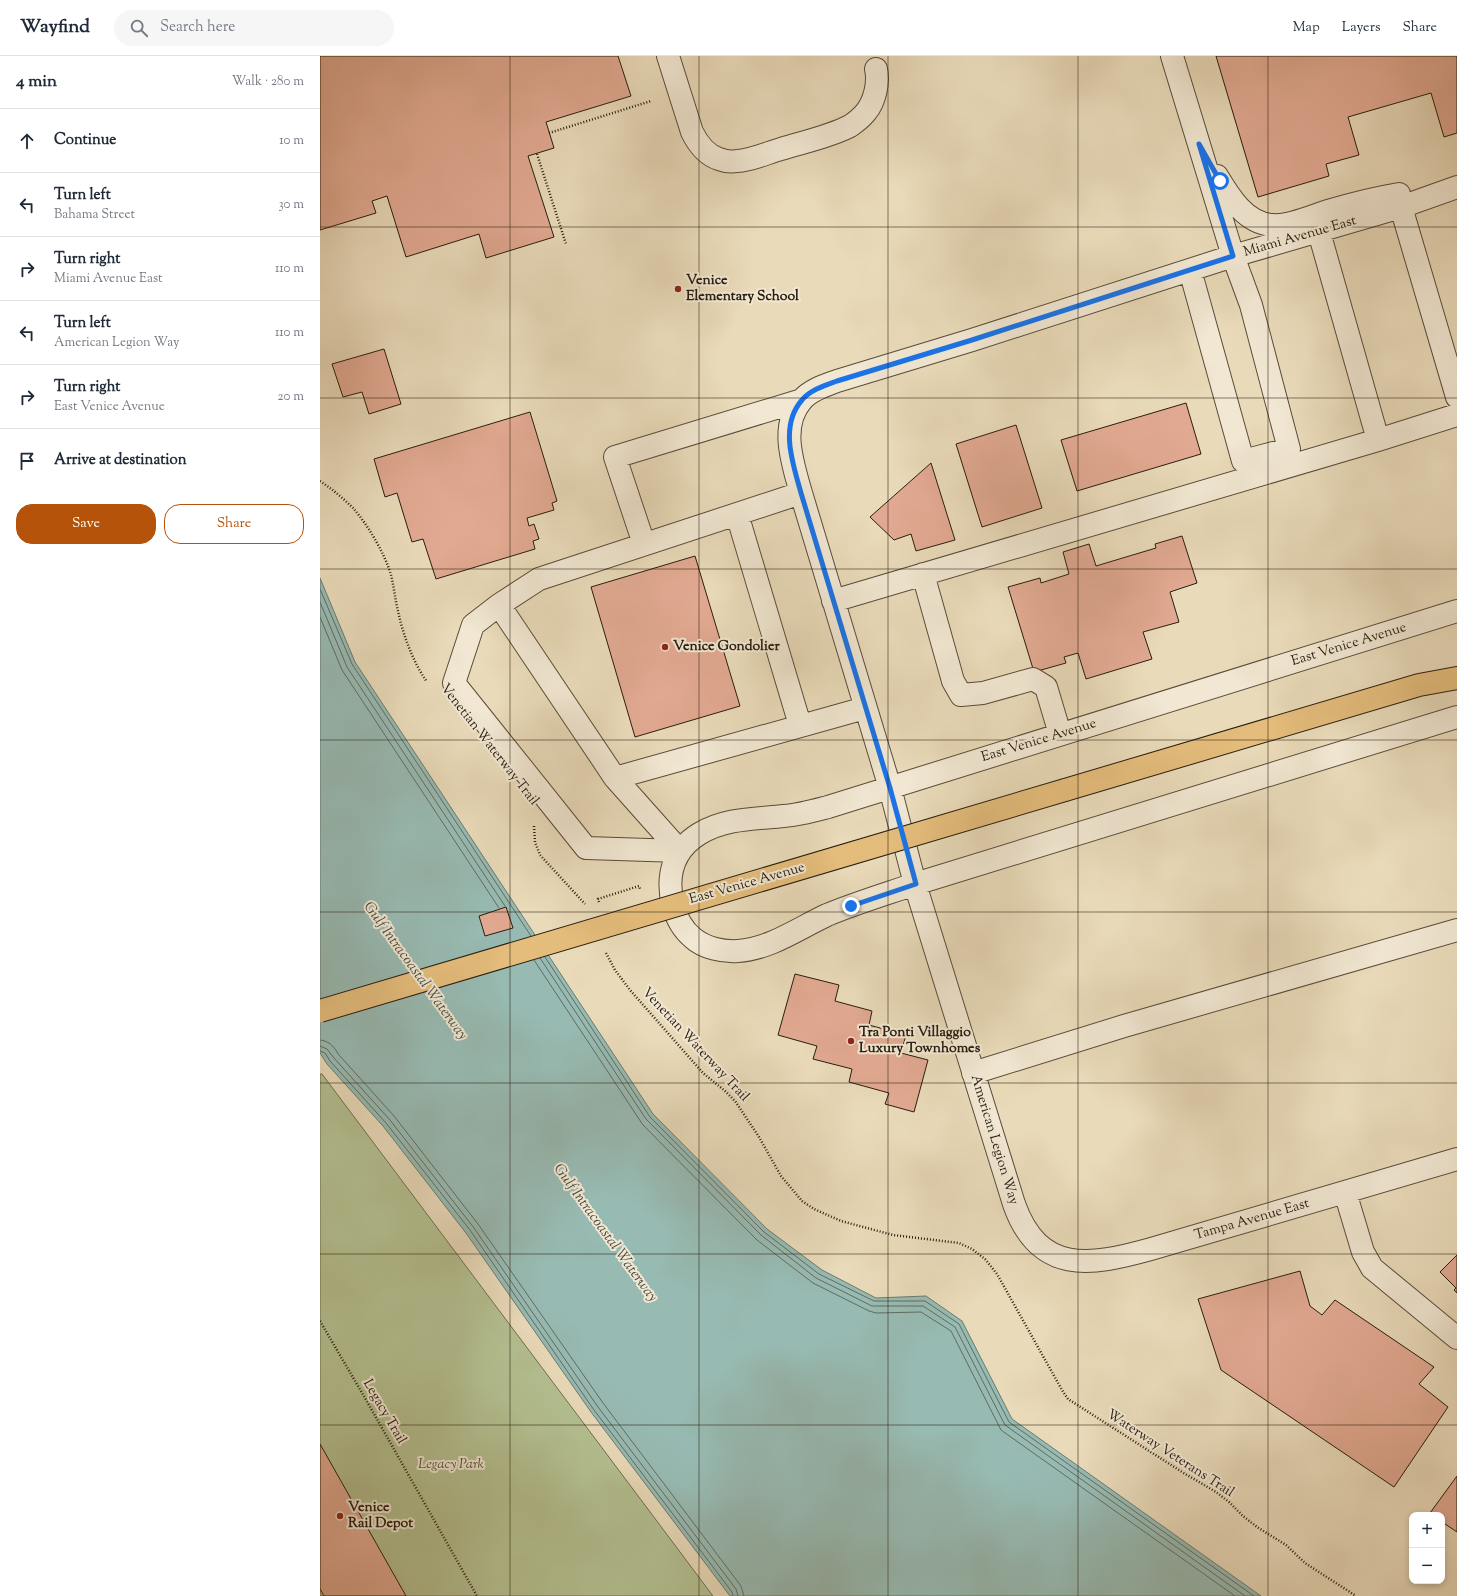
<!DOCTYPE html>
<html lang="en">
<head>
<meta charset="utf-8">
<style>
  :root { --surface:#fff; --page:#f6f6f7; --text:#1f2937; --muted:#747a83; --line:#e0e1e3; --accent:#b45309 }
  body { margin:0; font-family:"Sorts Mill Goudy",serif; background:var(--page); color:var(--text) }
  .controls { position:absolute; right:12px; bottom:12px; display:grid; overflow:hidden; border-radius:8px; box-shadow:0 2px 6px #0003 }
  .controls button { width:36px; height:36px; display:grid; place-items:center; padding:0; border:0; border-bottom:1px solid var(--line); background:var(--surface); color:var(--text); font:20px sans-serif }
  .stop { position:absolute; width:12px; height:12px; margin:-9px; border:3px solid #1a73e8; border-radius:50%; background:#fff }
  .stop.end { background:#1a73e8; border-color:#fff; box-shadow:0 1px 4px #0008 }
  .list { margin:0; padding:0; list-style:none }
  h2 { display:flex; justify-content:space-between; align-items:center; height:52px; margin:0; padding:0 16px; font-size:17px }
  h2 small { font-size:13px; font-weight:400; color:var(--muted) }
  .list li { display:grid; grid-template-columns:26px 1fr auto; gap:12px; align-items:center; box-sizing:border-box; height:64px; padding:0 16px; border-top:1px solid var(--line) }
  .list b { display:block; font-size:15px; white-space:nowrap }
  .list p { margin:0; font-size:13px; white-space:nowrap; color:var(--muted) }
  .list em { font-size:13px; font-style:normal; color:var(--muted) }
  .actions { display:flex; gap:8px; padding:12px 16px }
  .actions a { flex:1; padding:9px 0; border:1px solid var(--accent); border-radius:16px; text-align:center; font-size:14px; color:var(--accent) }
  .actions .main { background:var(--accent); color:#fff }
  .icon { flex:none; width:22px; height:22px; fill:none; stroke:currentColor; stroke-width:2; stroke-linecap:round; stroke-linejoin:round }
  .map { position:relative; flex:none; width:1137px; height:1540px; overflow:hidden }
  header { display:flex; align-items:center; gap:24px; box-sizing:border-box; height:56px; padding:0 20px; background:var(--surface); border-bottom:1px solid var(--line) }
  header strong { font-size:19px }
  nav { display:flex; gap:22px; margin-inline-start:auto; font-size:14px }
  .search { width:280px; height:36px; background:var(--page); display:flex; align-items:center; gap:10px; box-sizing:border-box; padding:0 14px; border-radius:22px; color:var(--muted); font-size:15px }
  main { display:flex }
  aside { flex:1; background:var(--surface) }
  .map>svg:first-child { display:block }
  .green { fill:#b4c091; stroke:#6e6e50 }
  .water { fill:#97bab2; stroke:#6b7b71 }
  .lines { fill:none; stroke-linecap:round; stroke-linejoin:round }
  .shore { stroke:#606c61; stroke-width:1 }
  .building { fill:#e1a991; stroke:#291d10 }
  .minor-casing { stroke:#594c3a; stroke-width:24 }
  .major-casing { stroke:#291d10; stroke-width:24 }
  .path { stroke:#291d10; stroke-width:2.5; stroke-dasharray:1 2; stroke-linecap:butt }
  .minor { stroke:#f1e7d2; stroke-width:22 }
  .major { stroke:#e4bd7c; stroke-width:22 }
  .major-bridge-casing { stroke:#291d10; stroke-width:24; stroke-linecap:butt }
  .major-bridge { stroke:#e4bd7c; stroke-width:22 }
  .route { stroke:#1a73e8; stroke-width:5 }
  .grid { fill:none; stroke:#291d10; stroke-width:1; stroke-opacity:0.55 }
  .poi-dot { fill:#8f2418; stroke:#f1e7d2; stroke-width:1.5 }
  .labels { text-anchor:middle; dominant-baseline:central; stroke-width:4; stroke-linejoin:round; paint-order:stroke }
  .street-label { font-size:14px; fill:#291d10; stroke:#f1e7d2 }
  .poi-label { font-size:14px; font-weight:bold; fill:#291d10; stroke:#f1e7d2; text-anchor:start }
  .park-label { font-size:14px; font-style:italic; fill:#534e37; stroke:#f1e7d2 }
  .water-label { font-size:15px; font-style:italic; fill:#4a4c41; stroke:#f1e7d2 }
</style>
</head>
<body>
<header>
<strong>Wayfind</strong>
<div class="search"><svg class="icon" aria-label="search" viewBox="0 0 24 24"><circle cx="10" cy="10" r="6"/><path d="M15 15l6 6"/></svg>Search here</div>
<nav><a>Map</a><a>Layers</a><a>Share</a></nav>
</header>
<main>
<aside>
<h2>4 min<small>Walk · 280 m</small></h2>
<ul class="list">
<li><svg class="icon" aria-label="ahead" viewBox="0 0 24 24"><path d="M12 20V5M6 11l6-6 6 6"/></svg><div><b>Continue</b></div><em>10 m</em></li>
<li><svg class="icon" aria-label="left" viewBox="0 0 24 24"><path d="M17 20v-9H6M10 6l-5 5 5 5"/></svg><div><b>Turn left</b><p>Bahama Street</p></div><em>30 m</em></li>
<li><svg class="icon" aria-label="right" viewBox="0 0 24 24"><path d="M7 20v-9h11M14 6l5 5-5 5"/></svg><div><b>Turn right</b><p>Miami Avenue East</p></div><em>110 m</em></li>
<li><svg class="icon" aria-label="left" viewBox="0 0 24 24"><path d="M17 20v-9H6M10 6l-5 5 5 5"/></svg><div><b>Turn left</b><p>American Legion Way</p></div><em>110 m</em></li>
<li><svg class="icon" aria-label="right" viewBox="0 0 24 24"><path d="M7 20v-9h11M14 6l5 5-5 5"/></svg><div><b>Turn right</b><p>East Venice Avenue</p></div><em>20 m</em></li>
<li><svg class="icon" aria-label="arrive" viewBox="0 0 24 24"><path d="M6 21V4h12l-3 4 3 4H6"/></svg><div><b>Arrive at destination</b></div></li>
</ul>
<div class="actions"><a class="main">Save</a><a>Share</a></div>
</aside>
<div class="map">
<svg width="1137" height="1540" viewBox="0 0 1137 1540">
  <rect width="100%" height="100%" fill="#e9dab9"/>
  <filter id="stains"><feTurbulence type="fractalNoise" baseFrequency=".005" numOctaves="4"/><feColorMatrix values="0 0 0 0 .2 0 0 0 0 .09 0 0 0 0 .02 0 0 0 .5 -.17"/></filter>
  <radialGradient id="worn" r=".72"><stop offset=".6" stop-color="#630" stop-opacity="0"/><stop offset="1" stop-color="#630" stop-opacity=".3"/></radialGradient>
  <path class="green" d="M 0,1018 L 2,1018 L 393,1540 L 0,1540 Z"/>
  <path class="water" d="M 0,522 L 35,606 L 333,1058 L 447,1173 L 502,1214 L 556,1242 L 606,1240 L 642,1265 L 692,1363 L 941,1540 L 410,1540 L 271,1356 L 146,1177 L 63,1070 L 7,1008 L 0,997 Z"/>
  <g class="lines">
    <path class="shore" d="M 0,533 L 32,608 L 211,880
      M 0,546 L 27,611 L 185,850
      M 0,561 L 22,614 L 179,852
      M 225,901 L 330,1061 L 444,1176 L 499,1218 L 554,1245 L 605,1245 L 639,1268 L 689,1366 L 934,1540
      M 220,902 L 326,1063 L 441,1179 L 496,1222 L 552,1250 L 603,1250 L 635,1271 L 685,1369 L 925,1540
      M 214,904 L 323,1069 L 437,1184 L 493,1227 L 549,1255 L 556,1257 L 601,1256 L 631,1275 L 681,1374 L 915,1540
      M 0,984 C 10,985 14,991 19,999 L 74,1060 L 158,1168 L 283,1347 L 421,1530 L 424,1540
      M 0,990 L 7,993 L 14,1002 L 70,1064 L 154,1172 L 278,1351 L 416,1533 L 418,1540
      M 0,995 L 5,997 L 10,1005 L 66,1067 L 150,1174 L 274,1354 L 412,1536 L 413,1540"/>
  </g>
  <path class="building" d="M 0,0 L 298,0 L 311,40 L 226,66 L 234,92 L 208,100 L 234,181 L 166,202 L 159,178 L 86,201 L 67,140 L 52,145 L 56,157 L 0,174 Z
    M 896,0 L 1137,0 L 1137,77 L 1124,81 L 1111,37 L 1028,61 L 1039,99 L 1006,108 L 1009,120 L 938,141 Z
    M 64,293 L 81,348 L 49,358 L 42,336 L 23,341 L 12,308 Z
    M 866,347 L 881,398 L 757,435 L 741,384 Z
    M 210,356 L 237,445 L 232,447 L 234,454 L 207,462 L 209,470 L 214,468 L 219,483 L 213,485 L 215,493 L 116,523 L 103,483 L 92,486 L 77,437 L 65,441 L 54,403 Z
    M 696,369 L 722,452 L 662,471 L 636,388 Z
    M 611,407 L 635,484 L 596,495 L 591,478 L 574,484 L 550,461 Z
    M 862,480 L 877,527 L 850,536 L 859,566 L 823,576 L 832,603 L 766,623 L 758,597 L 744,601 L 746,607 L 714,616 L 688,531 L 720,522 L 721,527 L 749,518 L 743,496 L 769,488 L 776,510 L 836,492 L 835,488 Z
    M 375,500 L 420,650 L 315,681 L 271,531 Z
    M 186,851 L 193,872 L 165,880 L 159,860 Z
    M 475,918 L 519,929 L 515,945 L 552,955 L 549,969 L 586,979 L 581,997 L 608,1004 L 594,1056 L 565,1048 L 569,1037 L 529,1026 L 532,1013 L 493,1003 L 497,990 L 458,979 Z
    M 1137,1199 L 1137,1237 L 1134,1234 L 1136,1232 L 1120,1216 Z
    M 980,1215 L 990,1250 L 1002,1259 L 1015,1244 L 1114,1311 L 1099,1328 L 1128,1351 L 1074,1431 L 901,1314 L 878,1243 Z
    M 0,1388 L 86,1540 L 4,1540 L 0,1533 Z
    M 1137,1420 L 1137,1476 L 1122,1466 L 1122,1459 L 1112,1459 L 1110,1457 Z"/>
  <g class="lines">
    <g class="minor-casing">
      <path id="minor" d="M 348,0 L 372,76 C 378,88 386,99 399,103 C 404,105 411,106 417,105 C 432,104 447,97 461,93 C 483,86 509,81 530,70 C 536,66 542,61 546,56 C 555,45 559,26 556,13
        M 852,0 L 913,200 L 931,249 L 969,393 L 923,405 L 870,214
        M 897,120 C 909,140 925,167 952,169 C 968,171 992,160 1008,155 C 1031,148 1055,142 1079,138
        M 1137,131 L 1081,151 L 913,200 L 652,284 L 517,325 C 506,329 490,334 482,344 C 459,370 473,408 481,437 L 570,732 L 595,828 L 694,1148 C 719,1219 770,1210 831,1193 L 1137,1103
        M 1081,151 L 1137,341
        M 999,176 L 1058,384
        M 417,458 L 480,669
        M 324,488 L 295,401 L 482,344
        M 603,518 L 633,625 L 641,639 L 663,637 L 713,623 L 726,631 L 740,678
        M 513,545 L 1058,384 L 1137,359
        M 179,549 L 295,722
        M 1137,555 L 508,751 C 493,755 479,759 464,760 C 435,763 405,762 379,778 C 353,794 346,820 353,849 C 356,861 362,873 373,882 C 384,892 403,896 418,895 C 450,893 479,872 507,859 C 536,847 566,838 595,828 L 1137,661
        M 360,795 L 266,792 L 134,627 L 153,569 L 179,549 L 219,523 L 481,437
        M 360,795 L 295,722 L 545,652
        M 653,1017 L 804,970 L 1137,874
        M 1025,1136 L 1043,1196 L 1052,1212 L 1137,1282"/>
    </g>
    <g class="major-casing">
      <path id="major" d="M 745,734 L 1099,629 L 1137,622"/>
    </g>
    <path class="path" d="M 229,77 L 331,45
      M 217,98 L 246,188
      M 0,425 C 12,433 23,442 33,452 C 48,469 65,498 71,519 C 74,531 75,543 78,555 C 83,579 93,606 107,626
      M 214,770 L 215,786 L 220,799 L 265,848
      M 279,846 L 278,843 L 319,830 L 320,833
      M 286,897 L 295,914 L 310,934 L 383,1017 L 405,1035 L 415,1045 L 439,1081 L 461,1120 L 482,1145 L 494,1153 L 521,1165 L 573,1179 L 639,1187 L 652,1193 L 665,1203 L 677,1218 L 742,1334 L 748,1343 L 862,1416 L 896,1436 L 909,1446 L 923,1460 L 937,1471 L 966,1489 L 985,1507 L 1036,1540
      M 0,1265 L 45,1342 L 157,1540"/>
    <use href="#minor" class="minor"/>
    <use href="#major" class="major"/>
    <g class="major-bridge-casing">
      <path id="major-bridge" d="M 0,955 L 745,734"/>
    </g>
    <use href="#major-bridge" class="major-bridge"/>
  </g>
  <g class="lines">
    <path class="route" d="M 531,850 L 596,828 L 570,732 L 481,437 C 473,408 459,370 482,344 C 490,334 506,329 517,325 L 652,284 L 913,200 L 879,88 L 900,125"/>
  </g>
  <path class="grid" d="M 190,0 L 190,1540M 379,0 L 379,1540M 568,0 L 568,1540M 758,0 L 758,1540M 948,0 L 948,1540M 0,171 L 1137,171M 0,342 L 1137,342M 0,513 L 1137,513M 0,684 L 1137,684M 0,856 L 1137,856M 0,1027 L 1137,1027M 0,1198 L 1137,1198M 0,1369 L 1137,1369"/>
  <g class="poi-dot">
    <circle cx="358" cy="233" r="4"/>
    <circle cx="345" cy="591" r="4"/>
    <circle cx="531" cy="985" r="4"/>
    <circle cx="20" cy="1460" r="4"/>
  </g>
  <g class="labels">
    <g class="street-label">
      <text transform="translate(980 181) rotate(-16)">Miami Avenue East</text>
      <text transform="translate(1029 589) rotate(-17)">East Venice Avenue</text>
      <text transform="translate(719 685) rotate(-17)">East Venice Avenue</text>
      <text transform="translate(169 689) rotate(52)">Venetian Waterway Trail</text>
      <text transform="translate(427 828) rotate(-16)">East Venice Avenue</text>
      <text transform="translate(375 989) rotate(47)">Venetian Waterway Trail</text>
      <text transform="translate(674 1084) rotate(73)">American Legion Way</text>
      <text transform="translate(932 1164) rotate(-16)">Tampa Avenue East</text>
      <text transform="translate(64 1356) rotate(60)">Legacy Trail</text>
      <text transform="translate(850 1398) rotate(33)">Waterway Veterans Trail</text>
    </g>
    <g class="poi-label">
      <text x="366" y="225">Venice<tspan x="366" dy="16">Elementary School</tspan></text>
      <text x="353" y="591">Venice Gondolier</text>
      <text x="539" y="977">Tra Ponti Villaggio<tspan x="539" dy="16">Luxury Townhomes</tspan></text>
      <text x="28" y="1452">Venice<tspan x="28" dy="16">Rail Depot</tspan></text>
    </g>
    <g class="park-label">
      <text x="131" y="1409">Legacy Park</text>
    </g>
    <g class="water-label">
      <text transform="translate(95 915) rotate(54)">Gulf Intracoastal Waterway</text>
      <text transform="translate(285 1177) rotate(54)">Gulf Intracoastal Waterway</text>
    </g>
  </g>
  <rect width="100%" height="100%" filter="url(#stains)"/>
  <rect width="100%" height="100%" fill="url(#worn)"/>
</svg>
<div class="controls">
<button>+</button>
<button>−</button>
</div>
<div class="stop" style="left:900px;top:125px"></div>
<div class="stop end" style="left:531px;top:850px"></div>
</div>
</main>
</body>
</html>
